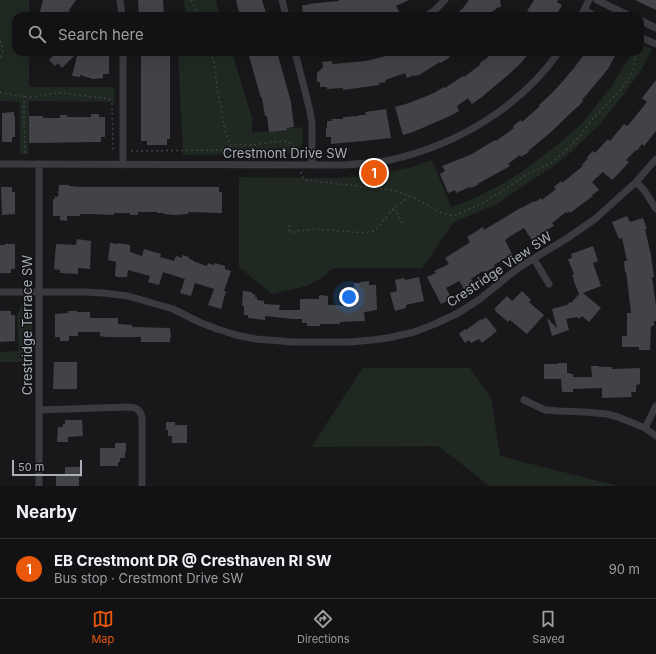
<!DOCTYPE html>
<html lang="en">
<head>
<meta charset="utf-8">
<style>
  :root { --surface:#121214; --page:#1f2022; --text:#f1f3f6; --muted:#9c9ea0; --line:#313234; --accent:#ea580c }
  body { margin:0; font-family:Inter,sans-serif; background:var(--page); color:var(--text) }
  .scale { position:absolute; left:12px; bottom:10px; width:70px; box-sizing:border-box; padding-left:4px; border:2px solid #a9aeba; border-top:0; font-size:11px; line-height:14px; white-space:nowrap; color:#a9aeba; -webkit-text-stroke:3px #131315; paint-order:stroke }
  .you { position:absolute; left:349px; top:297px; width:14px; height:14px; margin:-10px; border:3px solid #fff; border-radius:50%; background:#1a73e8; box-shadow:0 0 0 6px #1a73e833 }
  .badge { display:grid; place-items:center; width:26px; height:26px; border-radius:50%; background:var(--accent); color:#fff; font-size:13px; font-weight:700 }
  .pin { position:absolute; translate:-50% -50%; border:2px solid #fff; box-shadow:0 1px 4px #0006 }
  .list { margin:0; padding:0; list-style:none }
  h2 { display:flex; justify-content:space-between; align-items:center; height:52px; margin:0; padding:0 16px; font-size:17px }
  h2 small { font-size:13px; font-weight:400; color:var(--muted) }
  .list li { display:grid; grid-template-columns:26px 1fr auto; gap:12px; align-items:center; box-sizing:border-box; height:60px; padding:0 16px; border-top:1px solid var(--line) }
  .list b { display:block; font-size:15px; white-space:nowrap }
  .list p { margin:0; font-size:13px; white-space:nowrap; color:var(--muted) }
  .list em { font-size:13px; font-style:normal; color:var(--muted) }
  .icon { flex:none; width:22px; height:22px; fill:none; stroke:currentColor; stroke-width:2; stroke-linecap:round; stroke-linejoin:round }
  .map { position:relative; flex:none; width:656px; height:486px; overflow:hidden }
  .search { position:absolute; background:var(--surface); box-shadow:0 4px 16px #0002; left:12px; right:12px; top:12px; height:44px; display:flex; align-items:center; gap:10px; box-sizing:border-box; padding:0 14px; border-radius:12px; color:var(--muted); font-size:15px }
  .sheet { height:112px; background:var(--surface) }
  nav { display:flex; justify-content:space-around; align-items:center; box-sizing:border-box; height:56px; border-top:1px solid var(--line); background:var(--surface); font-size:11px; color:var(--muted) }
  nav a { display:grid; justify-items:center; gap:2px }
  nav .on { color:var(--accent) }
  .map>svg:first-child { display:block }
  .green { fill:#1f2821 }
  .building { fill:#424347 }
  .lines { fill:none; stroke-linecap:round; stroke-linejoin:round }
  .path { stroke:#3e4046; stroke-width:1.5; stroke-dasharray:2 3; stroke-linecap:butt }
  .street { stroke:#3a3b41; stroke-width:7 }
  .labels { text-anchor:middle; dominant-baseline:central; stroke-width:3; stroke-linejoin:round; paint-order:stroke }
  .street-label { font-size:13px; fill:#a9aeba; stroke:#131315 }
</style>
</head>
<body>
<div class="map">
<svg width="656" height="486" viewBox="0 0 656 486">
  <rect width="100%" height="100%" fill="#18181a"/>
  <path class="green" d="M 0,0 L 29,0 L 29,16 L 16,16 L 16,52 L 29,52 L 29,87 L 114,87 L 115,102 L 29,101 L 28,154 L 20,154 L 20,102 L 0,101 Z
    M 183,0 L 216,0 L 220,16 L 185,16 L 186,11 Z
    M 640,44 L 652,49 L 642,69 L 623,95 L 600,124 L 572,151 L 552,167 L 497,204 L 454,222 L 422,268 L 333,268 L 323,277 L 307,286 L 272,294 L 239,267 L 239,177 L 339,178 L 364,176 L 413,167 L 432,160 L 451,207 L 471,200 L 506,182 L 527,168 L 561,142 L 583,122 L 611,87 L 630,56 L 621,52 L 640,52 Z
    M 178,52 L 232,52 L 252,118 L 252,133 L 302,127 C 303,140 306,144 295,153 L 183,155 Z
    M 23,301 L 32,311 L 32,368 L 25,368 L 25,362 L 0,362 L 0,352 L 19,351 L 17,316 Z
    M 363,368 L 470,368 L 491,398 L 500,456 L 618,486 L 490,486 L 438,446 L 311,447 Z"/>
  <path class="building" d="M 43,0 L 76,0 L 69,10 L 68,16 L 39,16 Z
    M 138,0 L 163,0 L 164,16 L 139,16 Z
    M 236,0 L 262,0 L 267,16 L 240,16 Z
    M 339,0 L 409,0 L 396,6 L 399,12 L 391,16 L 303,16 L 302,5 L 308,5 L 308,4 L 339,1 Z
    M 469,0 L 500,0 L 501,7 L 496,8 L 495,11 L 494,10 L 489,16 L 454,16 L 463,8 Z
    M 534,0 L 558,0 L 557,2 L 562,5 L 556,16 L 527,16 L 529,12 L 527,11 Z
    M 635,0 L 656,0 L 656,10 Z
    M 57,52 L 104,52 L 104,54 L 109,54 L 109,74 L 103,74 L 103,78 L 93,79 L 80,75 L 80,77 L 72,76 L 78,52 L 62,68 L 58,63 L 55,66 L 49,60 Z
    M 141,52 L 170,52 L 170,139 L 167,139 L 167,145 L 147,145 L 147,141 L 141,141 Z
    M 251,52 L 277,52 L 291,102 L 294,127 L 287,128 L 287,130 L 269,132 L 267,116 L 265,116 L 262,98 L 261,98 L 249,56 L 252,56 Z
    M 392,52 L 395,52 L 396,54 L 402,52 L 447,52 L 450,57 L 441,63 L 440,62 L 419,75 L 414,76 L 414,75 L 407,78 L 405,73 L 385,80 L 386,82 L 379,83 L 379,85 L 343,90 L 343,88 L 327,89 L 327,87 L 320,87 L 320,82 L 317,82 L 317,73 L 323,67 L 322,62 L 332,61 L 332,64 L 366,61 L 386,56 L 385,55 Z
    M 493,52 L 530,52 L 521,63 L 508,75 L 482,97 L 472,104 L 468,98 L 457,106 L 459,111 L 450,116 L 413,132 L 403,135 L 395,107 L 409,103 L 434,93 L 444,87 L 445,88 L 463,76 L 464,77 L 480,65 L 479,64 L 485,59 L 485,60 Z
    M 586,52 L 608,52 L 615,56 L 608,69 L 582,100 L 583,101 L 578,107 L 577,107 L 550,133 L 528,151 L 529,152 L 521,157 L 520,155 L 508,164 L 510,166 L 481,182 L 477,184 L 478,185 L 471,188 L 470,187 L 456,193 L 455,190 L 448,193 L 440,174 L 445,171 L 442,166 L 470,155 L 495,140 L 496,141 L 514,128 L 513,126 L 521,120 L 522,122 L 540,106 L 539,105 L 552,93 L 564,80 L 571,71 L 571,72 Z
    M 656,80 L 656,131 L 644,146 L 642,144 L 637,151 L 636,150 L 626,160 L 629,162 L 619,173 L 612,180 L 603,172 L 592,182 L 599,190 L 592,195 L 593,196 L 570,213 L 569,211 L 567,213 L 566,212 L 552,223 L 554,226 L 541,233 L 540,235 L 532,240 L 529,235 L 529,236 L 524,228 L 509,237 L 505,240 L 512,254 L 494,265 L 495,267 L 484,273 L 483,271 L 471,279 L 474,283 L 464,289 L 459,281 L 446,288 L 452,299 L 441,304 L 427,277 L 436,273 L 434,271 L 449,264 L 445,258 L 469,243 L 470,242 L 467,237 L 483,227 L 484,230 L 522,207 L 522,208 L 534,201 L 535,202 L 541,198 L 542,200 L 556,189 L 554,187 L 561,181 L 562,183 L 583,166 L 582,165 L 588,158 L 587,157 L 593,151 L 595,153 L 608,139 L 610,141 L 624,124 L 627,126 L 630,123 L 647,102 L 642,98 Z
    M 386,109 L 391,138 L 364,141 L 331,144 L 331,137 L 326,137 L 326,128 L 327,128 L 327,121 L 332,121 L 331,119 L 343,119 L 343,117 L 359,116 L 359,115 L 366,115 L 365,112 Z
    M 14,112 L 14,116 L 15,116 L 15,137 L 12,137 L 12,142 L 2,142 L 2,113 Z
    M 91,114 L 99,114 L 99,117 L 105,117 L 105,137 L 101,137 L 101,142 L 29,143 L 29,116 L 43,116 L 43,118 L 60,118 L 60,115 L 67,115 L 67,117 L 91,117 Z
    M 59,185 L 69,185 L 69,186 L 81,187 L 219,187 L 219,192 L 222,192 L 222,213 L 188,212 L 188,214 L 174,215 L 164,214 L 164,213 L 157,213 L 157,212 L 138,212 L 138,215 L 130,215 L 130,213 L 114,213 L 114,215 L 94,214 L 80,214 L 80,216 L 67,216 L 67,221 L 60,220 L 60,216 L 53,216 L 53,199 L 55,199 L 55,196 L 58,197 Z
    M 1,187 L 12,187 L 12,192 L 15,192 L 15,214 L 2,215 Z
    M 627,216 L 630,222 L 643,218 L 647,229 L 645,229 L 651,255 L 653,270 L 654,277 L 652,277 L 656,306 L 656,321 L 654,321 L 654,326 L 651,326 L 650,350 L 639,350 L 639,347 L 622,347 L 622,336 L 627,336 L 627,313 L 631,313 L 627,279 L 626,272 L 625,272 L 624,261 L 627,261 L 622,238 L 619,239 L 612,222 Z
    M 77,239 L 91,241 L 90,269 L 78,268 L 78,274 L 60,273 L 60,270 L 54,269 L 56,244 L 76,245 Z
    M 110,243 L 117,244 L 117,243 L 130,245 L 130,252 L 142,256 L 144,249 L 161,254 L 160,257 L 174,261 L 176,256 L 182,258 L 182,255 L 189,257 L 189,259 L 193,260 L 193,261 L 207,266 L 208,263 L 214,265 L 215,263 L 225,266 L 225,269 L 231,271 L 224,291 L 226,291 L 221,309 L 208,305 L 214,289 L 195,283 L 191,296 L 180,293 L 185,279 L 163,272 L 159,285 L 148,282 L 150,276 L 128,270 L 127,277 L 117,277 L 117,276 L 115,276 L 116,262 L 108,260 Z
    M 5,244 L 15,244 L 15,269 L 11,269 L 11,273 L 0,273 L 0,245 L 5,245 Z
    M 593,246 L 598,261 L 593,263 L 601,286 L 583,293 L 601,308 L 589,322 L 582,316 L 579,319 L 577,317 L 566,319 L 569,330 L 552,336 L 547,318 L 557,328 L 552,309 L 567,305 L 570,302 L 571,303 L 579,294 L 573,279 L 574,279 L 572,275 L 574,274 L 568,259 L 572,258 L 571,254 Z
    M 419,277 L 424,301 L 406,305 L 406,308 L 395,311 L 390,293 L 397,291 L 395,280 L 404,278 L 405,280 Z
    M 369,281 L 369,285 L 376,285 L 377,310 L 373,310 L 373,311 L 364,312 L 365,321 L 340,322 L 340,324 L 320,324 L 320,326 L 307,326 L 307,323 L 302,323 L 302,319 L 292,319 L 265,316 L 265,320 L 248,318 L 248,315 L 244,315 L 244,306 L 242,306 L 243,291 L 252,292 L 252,294 L 255,294 L 255,297 L 257,297 L 257,300 L 264,301 L 264,304 L 280,305 L 279,310 L 300,310 L 300,299 L 319,299 L 319,296 L 320,295 L 328,296 L 328,305 L 340,305 L 340,306 L 355,305 L 354,283 L 360,283 L 360,282 Z
    M 522,291 L 531,300 L 529,302 L 544,315 L 527,334 L 510,320 L 508,322 L 495,311 L 496,310 L 494,309 L 507,296 L 512,301 Z
    M 0,311 L 11,311 L 11,315 L 15,315 L 15,341 L 0,342 Z
    M 68,311 L 77,311 L 77,312 L 90,312 L 90,318 L 118,318 L 118,324 L 132,325 L 132,327 L 170,328 L 171,338 L 170,338 L 170,342 L 141,342 L 141,337 L 106,337 L 100,336 L 100,332 L 78,332 L 78,336 L 69,336 L 69,341 L 60,341 L 60,337 L 55,337 L 55,314 L 68,313 Z
    M 486,317 L 497,331 L 482,343 L 479,339 L 471,343 L 469,340 L 465,343 L 459,334 L 465,329 L 466,330 L 481,319 L 482,320 Z
    M 54,362 L 77,362 L 77,389 L 53,389 Z
    M 558,363 L 567,363 L 567,373 L 570,373 L 570,374 L 573,374 L 573,377 L 592,377 L 591,366 L 599,366 L 599,367 L 612,367 L 612,369 L 640,368 L 640,384 L 636,385 L 636,392 L 631,392 L 632,397 L 602,398 L 602,388 L 573,389 L 573,392 L 562,392 L 561,379 L 544,379 L 544,364 L 558,364 Z
    M 65,420 L 82,420 L 83,436 L 68,437 L 68,442 L 57,442 L 58,427 L 63,427 L 63,424 L 65,424 Z
    M 166,422 L 175,422 L 175,425 L 187,425 L 187,443 L 172,443 L 172,436 L 168,436 L 168,430 L 166,430 Z
    M 115,443 L 126,443 L 126,452 L 125,452 L 125,458 L 120,458 L 120,462 L 118,462 L 118,466 L 100,466 L 100,448 L 115,448 Z
    M 65,467 L 82,467 L 82,477 L 79,477 L 79,486 L 56,486 L 56,474 L 65,474 Z"/>
  <g class="lines">
    <path class="path" d="M 191,0 L 199,16
      M 0,41 C 3,47 4,53 0,58
      M 211,52 L 215,67 L 217,88 L 222,113 L 223,121 L 225,131 L 231,145
      M 635,57 L 637,52
      M 0,92 L 19,96 L 32,97 L 55,93 L 64,93 L 109,99 L 112,103 L 113,149 L 116,150
      M 24,96 L 24,125 L 25,154
      M 131,151 L 226,150 C 228,148 230,146 234,145 C 239,144 244,145 250,145 C 258,145 281,139 288,142 C 294,144 299,151 299,157
      M 301,172 L 301,175 L 305,180 L 385,189 L 399,192 L 417,199 L 439,212 L 448,215 L 456,215 L 483,203 L 507,188 L 526,175 L 551,163 L 564,152 L 578,138 L 589,123 L 624,86 L 630,76 L 634,67 L 635,59 L 632,52
      M 393,209 L 398,214 L 403,225
      M 289,225 L 289,230 L 292,233 L 296,231 L 317,229 L 364,233 L 374,231 L 380,225 L 393,209 L 409,196"/>
    <path class="street" d="M 120,0 L 122,16
      M 282,0 L 286,16
      M 597,0 L 630,16
      M 584,10 L 595,16
      M 426,16 L 434,11 L 445,0
      M 581,16 L 589,0
      M 640,20 L 656,28
      M 640,37 L 656,44
      M 295,52 L 310,111 L 312,123 L 312,165
      M 0,164 L 342,165 C 358,164 375,163 390,160 C 457,145 519,108 559,52
      M 123,165 L 123,52
      M 636,182 L 644,190 L 656,209
      M 534,259 L 549,284
      M 0,292 L 84,292 L 103,293 L 128,296 L 173,309 L 199,322 L 217,329 L 236,335 L 256,339 L 293,342 L 350,342 L 372,340 L 388,338 L 414,332 L 435,324 L 458,313 L 480,299 L 508,276 L 523,265 L 566,239 L 595,219 L 636,182 L 656,159
      M 524,400 L 545,410 L 559,411 L 585,412 L 607,414 L 618,417 L 645,428 L 656,436
      M 39,410 L 128,407 C 137,407 140,410 142,417 L 142,486
      M 645,428 L 656,406
      M 39,486 L 39,164"/>
  </g>
  <g class="labels">
    <g class="street-label">
      <text x="285" y="153">Crestmont Drive SW</text>
      <text transform="translate(499 269) rotate(-34)">Crestridge View SW</text>
      <text transform="translate(27 325) rotate(-90)">Crestridge Terrace SW</text>
    </g>
  </g>
</svg>
<div class="scale">50 m</div>
<div class="you"></div>
<div class="pin badge" style="left:374px;top:173px">1</div>
<div class="search"><svg class="icon" aria-label="search" viewBox="0 0 24 24"><circle cx="10" cy="10" r="6"/><path d="M15 15l6 6"/></svg>Search here</div>
</div>
<section class="sheet">
<h2>Nearby<small></small></h2>
<ul class="list">
<li><span class="badge">1</span><div><b>EB Crestmont DR @ Cresthaven RI SW</b><p>Bus stop · Crestmont Drive SW</p></div><em>90 m</em></li>
</ul>
</section>
<nav>
<a class="on"><svg class="icon" aria-label="map" viewBox="0 0 24 24"><path d="M3 6l6-2 6 2 6-2v14l-6 2-6-2-6 2zM9 4v14M15 6v14"/></svg>Map</a>
<a><svg class="icon" aria-label="directions" viewBox="0 0 24 24"><path d="M12 3l9 9-9 9-9-9zM9 14v-3h6M13 9l2 2-2 2"/></svg>Directions</a>
<a><svg class="icon" aria-label="saved" viewBox="0 0 24 24"><path d="M7 4h10v16l-5-4-5 4z"/></svg>Saved</a>
</nav>
</body>
</html>
